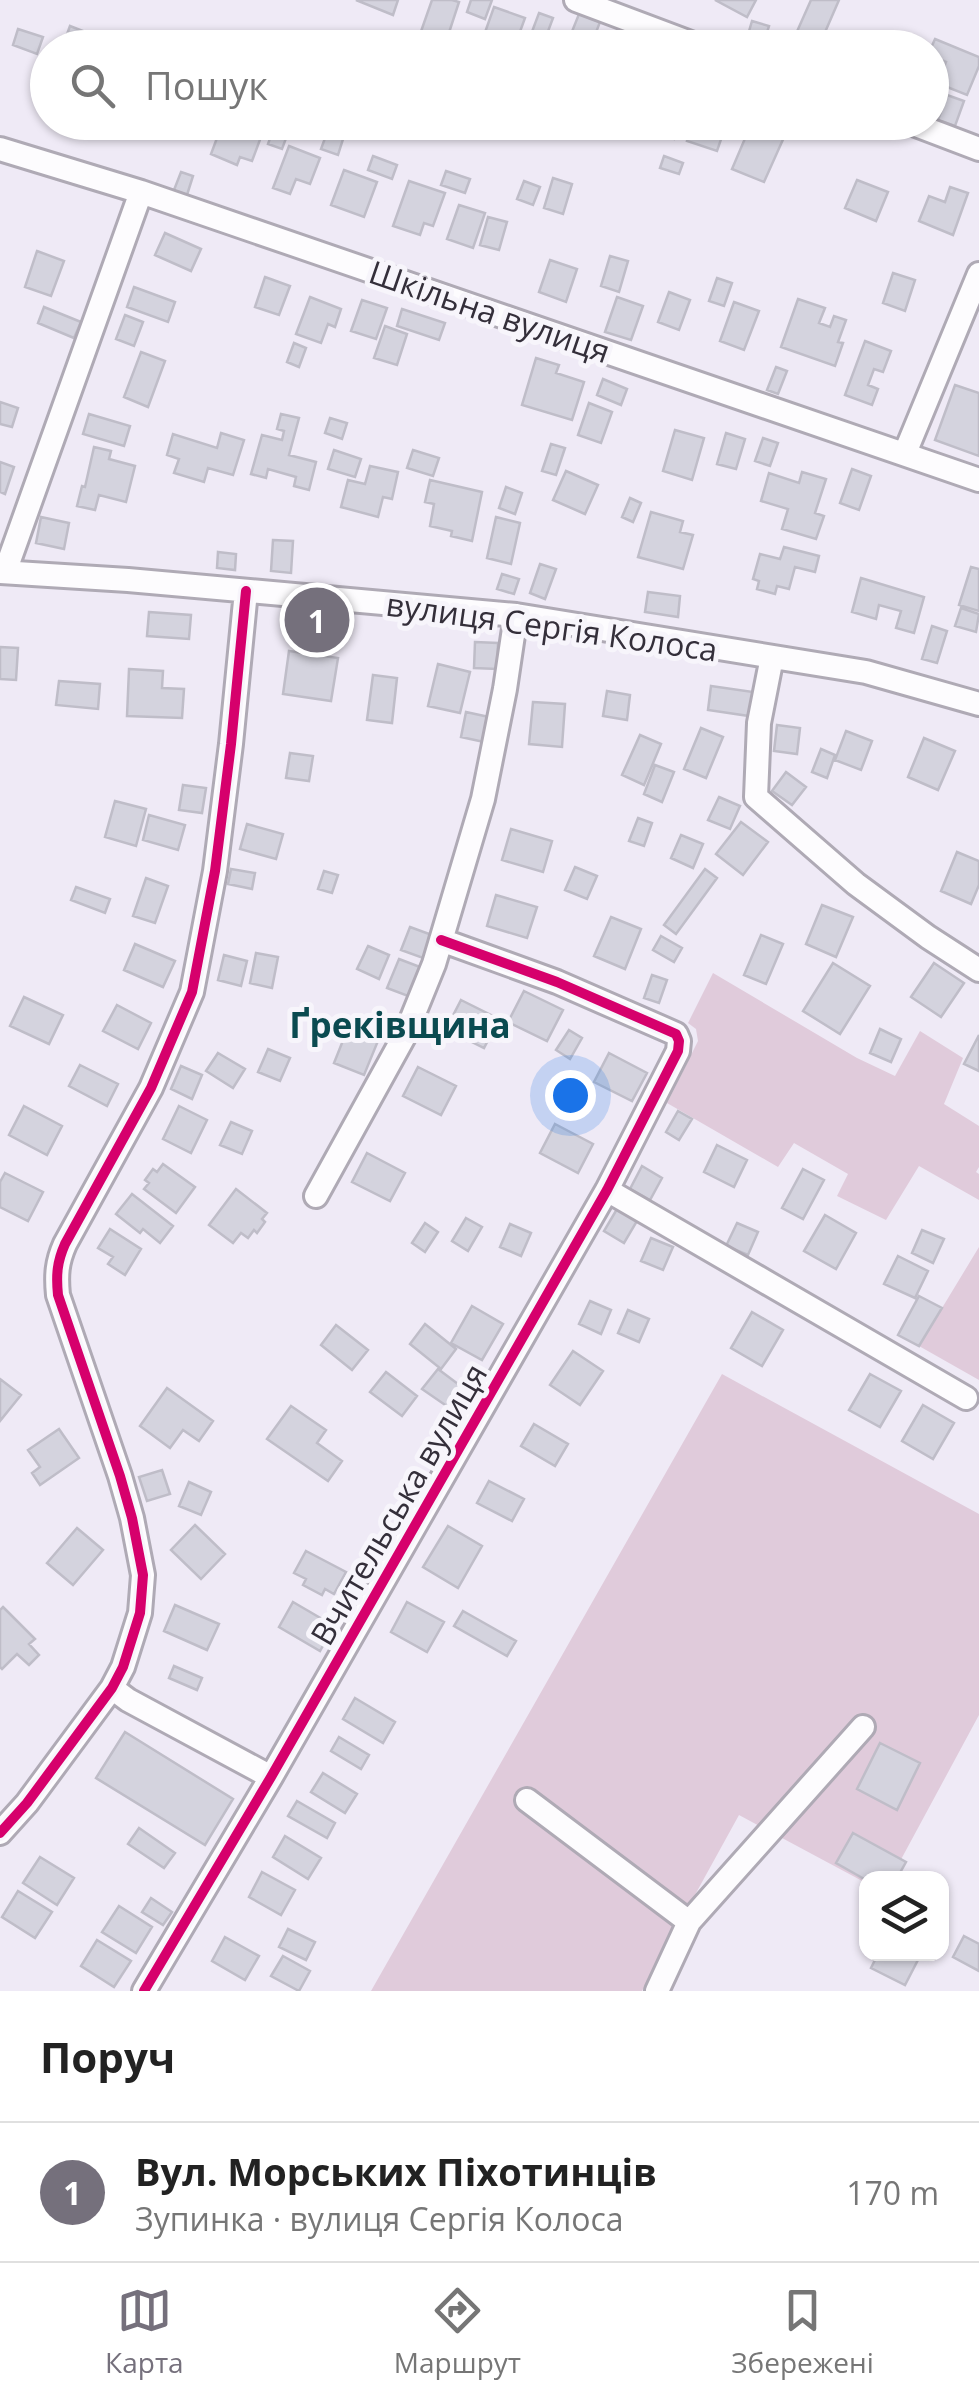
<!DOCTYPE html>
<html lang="uk">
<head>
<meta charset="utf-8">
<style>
  :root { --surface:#fff; --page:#f2f2f2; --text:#222; --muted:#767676; --line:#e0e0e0; --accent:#75707c }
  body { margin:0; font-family:"Open Sans",sans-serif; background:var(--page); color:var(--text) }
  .controls { position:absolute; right:30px; bottom:30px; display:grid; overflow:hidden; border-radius:20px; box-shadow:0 2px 8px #0004 }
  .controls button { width:90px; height:90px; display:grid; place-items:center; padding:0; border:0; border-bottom:2px solid var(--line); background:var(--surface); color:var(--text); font:50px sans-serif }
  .you { position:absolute; left:570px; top:1095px; width:35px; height:35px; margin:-25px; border:8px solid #fff; border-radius:50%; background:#1a73e8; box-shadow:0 0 0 15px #1a73e833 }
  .badge { display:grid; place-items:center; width:65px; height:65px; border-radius:50%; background:var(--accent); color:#fff; font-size:32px; font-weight:700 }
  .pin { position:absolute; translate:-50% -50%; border:5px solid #fff; box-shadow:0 2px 10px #0006 }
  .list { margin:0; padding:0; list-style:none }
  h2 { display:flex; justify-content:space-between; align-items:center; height:130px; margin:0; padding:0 40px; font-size:42px }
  h2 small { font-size:32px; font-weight:400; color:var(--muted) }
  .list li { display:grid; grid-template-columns:65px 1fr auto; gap:30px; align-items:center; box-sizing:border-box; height:140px; padding:0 40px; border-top:2px solid var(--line) }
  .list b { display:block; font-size:38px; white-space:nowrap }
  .list p { margin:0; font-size:32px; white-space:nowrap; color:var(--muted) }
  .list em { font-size:32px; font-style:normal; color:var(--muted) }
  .icon { flex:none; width:55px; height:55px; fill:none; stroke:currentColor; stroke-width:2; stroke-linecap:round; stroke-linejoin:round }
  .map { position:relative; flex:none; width:979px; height:1991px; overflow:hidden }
  .search { position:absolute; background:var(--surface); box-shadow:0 2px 8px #0004; left:30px; right:30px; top:30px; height:110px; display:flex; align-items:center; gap:25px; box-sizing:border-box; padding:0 35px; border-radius:55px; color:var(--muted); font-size:38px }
  .sheet { height:270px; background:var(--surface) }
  nav { display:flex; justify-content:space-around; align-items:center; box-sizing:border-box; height:140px; border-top:2px solid var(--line); background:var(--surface); font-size:28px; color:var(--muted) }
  nav a { display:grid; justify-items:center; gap:5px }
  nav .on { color:var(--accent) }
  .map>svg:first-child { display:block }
  .green { fill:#e0cbdb }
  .building { fill:#d4d3de; stroke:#bfbdc8; stroke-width:2.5 }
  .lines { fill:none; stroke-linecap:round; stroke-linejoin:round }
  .minor-casing { stroke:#afaab5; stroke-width:28 }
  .minor { stroke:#fdfcfe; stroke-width:22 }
  .cycleway-casing { stroke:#f7f5fb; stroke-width:16 }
  .cycleway { stroke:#d6006c; stroke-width:10 }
  .labels { text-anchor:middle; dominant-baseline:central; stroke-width:10; stroke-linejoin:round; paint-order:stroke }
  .street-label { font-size:32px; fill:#342f3a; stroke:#f7f5fb }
  .neighbourhood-label { font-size:35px; font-weight:bold; fill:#0a4a50; stroke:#f7f5fb }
</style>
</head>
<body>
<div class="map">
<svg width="979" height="1991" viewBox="0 0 979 1991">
  <rect width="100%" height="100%" fill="#efeaf6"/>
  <path class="green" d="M 713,973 L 857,1058 L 895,1076 L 920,1031 L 963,1058 L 944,1104 L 979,1126 L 979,1167 L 976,1172 L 979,1174 L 979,1200 L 919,1166 L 886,1220 L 837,1196 L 848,1174 L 794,1143 L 778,1167 L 667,1103 L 698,1041 L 696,1029 L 688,1023 Z
    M 979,1247 L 979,1380 L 919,1346 Z
    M 722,1374 L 979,1514 L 979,1715 L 891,1878 L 866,1878 L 866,1883 L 739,1815 L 642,1991 L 371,1991 Z"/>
  <path class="building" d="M 356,0 L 398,0 L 393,15 Z
    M 432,0 L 452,0 L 459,2 L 444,48 L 418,40 Z
    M 471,0 L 492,0 L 485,19 L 467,12 Z
    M 715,0 L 756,0 L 747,17 Z
    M 811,0 L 839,0 L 819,46 L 795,36 Z
    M 494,7 L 525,18 L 514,48 L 483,38 Z
    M 539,13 L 553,18 L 544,42 L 530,37 Z
    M 579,14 L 600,22 L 590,48 L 577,48 L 567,44 Z
    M 752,21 L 769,26 L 762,48 L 745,45 Z
    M 70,26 L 98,37 L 94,48 L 62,48 Z
    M 18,29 L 43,37 L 37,54 L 13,45 Z
    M 861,32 L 899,48 L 864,48 L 856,44 Z
    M 935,39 L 979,57 L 979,66 L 967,95 L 937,83 L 946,62 L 932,56 L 931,48 Z
    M 947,95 L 964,101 L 955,126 L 938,120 Z
    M 87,122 L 113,122 L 108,137 L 85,129 Z
    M 223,122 L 261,137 L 252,161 L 240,157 L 237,165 L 211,154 Z
    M 276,122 L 291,125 L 282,149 L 268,144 Z
    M 628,122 L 680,122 L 674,139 Z
    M 693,122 L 727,122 L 717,151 L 687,141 Z
    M 752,122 L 761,125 L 762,122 L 781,122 L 789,126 L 764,182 L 732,169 Z
    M 328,130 L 344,136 L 338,155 L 321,149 Z
    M 289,146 L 320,158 L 310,184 L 296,179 L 290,194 L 273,188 Z
    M 373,156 L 397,165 L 392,179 L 368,170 Z
    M 664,156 L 683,163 L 679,174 L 660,168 Z
    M 344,170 L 377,182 L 364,217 L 331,205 Z
    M 446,171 L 470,179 L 465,193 L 441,185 Z
    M 181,172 L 193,176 L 187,195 L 174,190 Z
    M 553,178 L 572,184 L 563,214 L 544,208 Z
    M 857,180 L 888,192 L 876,221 L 845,208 Z
    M 409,181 L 445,193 L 433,226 L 424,223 L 420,235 L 393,226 Z
    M 524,181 L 540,187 L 533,205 L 517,199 Z
    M 950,187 L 968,193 L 953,235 L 919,221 L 929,196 L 945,202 Z
    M 459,205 L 485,213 L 473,248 L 447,239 Z
    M 488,217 L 507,222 L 499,250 L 480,245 Z
    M 165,233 L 201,249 L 191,271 L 155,255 Z
    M 37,251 L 64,261 L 51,296 L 25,287 Z
    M 610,256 L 628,261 L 619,292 L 601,286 Z
    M 550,260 L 577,269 L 566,302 L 539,292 Z
    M 893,273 L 915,280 L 905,311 L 883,303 Z
    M 265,277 L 290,286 L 279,315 L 255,307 Z
    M 717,278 L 732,283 L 724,306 L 709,301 Z
    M 134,287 L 175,302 L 168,322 L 127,307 Z
    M 669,292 L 690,300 L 679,330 L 658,322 Z
    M 310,297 L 341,309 L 335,327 L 328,324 L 321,343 L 296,334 Z
    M 617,297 L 643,306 L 631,340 L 605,332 Z
    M 798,299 L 825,308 L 819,323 L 830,327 L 834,316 L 846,320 L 838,342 L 843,343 L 835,366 L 781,347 Z
    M 362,300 L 387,308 L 376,339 L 351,331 Z
    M 734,302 L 759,311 L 744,350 L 720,341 Z
    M 44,307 L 81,322 L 74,338 L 38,323 Z
    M 402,309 L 445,323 L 439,340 L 397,326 Z
    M 125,315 L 143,322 L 134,346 L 116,339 Z
    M 385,326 L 407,334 L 397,365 L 374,358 Z
    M 865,341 L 891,351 L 883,372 L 874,369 L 868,385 L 878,389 L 872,405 L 845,395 Z
    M 294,343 L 306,348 L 299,367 L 287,362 Z
    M 141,352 L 165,361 L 148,407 L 124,397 Z
    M 536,358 L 559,365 L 556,373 L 584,382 L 572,420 L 522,405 Z
    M 776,367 L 787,371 L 778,394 L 767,390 Z
    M 603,379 L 627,389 L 621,405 L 597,395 Z
    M 955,385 L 979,393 L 979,456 L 935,440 Z
    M 0,402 L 18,408 L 12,427 L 0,424 Z
    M 589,403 L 612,412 L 601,443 L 578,435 Z
    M 89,414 L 130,426 L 124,446 L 83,434 Z
    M 281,414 L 299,418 L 289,455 L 316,462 L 309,490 L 294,486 L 296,477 L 268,469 L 266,478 L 251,474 L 262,435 L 282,440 L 284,431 L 277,429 Z
    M 330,418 L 347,423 L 342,439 L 325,433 Z
    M 675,430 L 704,438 L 692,480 L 663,471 Z
    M 221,433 L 244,440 L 233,475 L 208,468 L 204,482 L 174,473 L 179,459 L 167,455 L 173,434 L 217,448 Z
    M 726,433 L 745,439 L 736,469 L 717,464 Z
    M 763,438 L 778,443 L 770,466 L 755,461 Z
    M 551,444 L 565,448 L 556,475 L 542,471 Z
    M 94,447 L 111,451 L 109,459 L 135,466 L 126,502 L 99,495 L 95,510 L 77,506 L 82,486 L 85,487 Z
    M 334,450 L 361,459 L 355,477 L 328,469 Z
    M 413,450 L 439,458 L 433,476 L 407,468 Z
    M 0,462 L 14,467 L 5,494 L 0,492 Z
    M 370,466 L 398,472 L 392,499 L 383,497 L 378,517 L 341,507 L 348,480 L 365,484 Z
    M 852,469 L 871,476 L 859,510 L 840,503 Z
    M 566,471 L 598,485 L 585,514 L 553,500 Z
    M 802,472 L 826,479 L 815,513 L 824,516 L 816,539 L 782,529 L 788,509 L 761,501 L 769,473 L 799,483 Z
    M 430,480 L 482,492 L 472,541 L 451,536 L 452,531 L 430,526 L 434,504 L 425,502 Z
    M 506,487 L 522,493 L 515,514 L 499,508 Z
    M 630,498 L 641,503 L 633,522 L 622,517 Z
    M 651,512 L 683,521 L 680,532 L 693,535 L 683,569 L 638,557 Z
    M 41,517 L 69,523 L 64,549 L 36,543 Z
    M 496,517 L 520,523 L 511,564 L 487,558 Z
    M 273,540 L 293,541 L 291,573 L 271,571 Z
    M 784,547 L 819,556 L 815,572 L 795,567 L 789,589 L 777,586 L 775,594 L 757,589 L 759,581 L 753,579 L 760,554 L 780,559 Z
    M 218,552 L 236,554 L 235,570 L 217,568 Z
    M 540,564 L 556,569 L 545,599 L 530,593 Z
    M 971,567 L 979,569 L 979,611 L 959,605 Z
    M 502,574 L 519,579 L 514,594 L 497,589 Z
    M 861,578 L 924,597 L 914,633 L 896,628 L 901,611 L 879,605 L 876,619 L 852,612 Z
    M 648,592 L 680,596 L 678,617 L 645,612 Z
    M 961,608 L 979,614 L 976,632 L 955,626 Z
    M 149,612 L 191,615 L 189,639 L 147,636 Z
    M 932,626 L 947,631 L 937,663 L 922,659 Z
    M 475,642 L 498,643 L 497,669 L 474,668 Z
    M 0,647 L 18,648 L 16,680 L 0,679 Z
    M 289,651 L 338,658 L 331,701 L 283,694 Z
    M 438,664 L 470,672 L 460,713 L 428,706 Z
    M 129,669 L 163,671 L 162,688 L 184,689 L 182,718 L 127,716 Z
    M 373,675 L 397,678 L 392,723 L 367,720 Z
    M 59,681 L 100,684 L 98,709 L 56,705 Z
    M 711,686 L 753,692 L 749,716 L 708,710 Z
    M 607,691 L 630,695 L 627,720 L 603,716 Z
    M 533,702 L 565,704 L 562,747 L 529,744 Z
    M 466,712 L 489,717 L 484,742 L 461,737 Z
    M 777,725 L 800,728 L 797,754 L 774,751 Z
    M 701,728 L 723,737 L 706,778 L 684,769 Z
    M 846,731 L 872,741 L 861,770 L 835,760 Z
    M 640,735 L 661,744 L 644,785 L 622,775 Z
    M 924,738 L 955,751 L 938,790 L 908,777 Z
    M 821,749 L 835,755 L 827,778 L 812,772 Z
    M 290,753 L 313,756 L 309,781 L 286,778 Z
    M 655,765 L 674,772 L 662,802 L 644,794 Z
    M 786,772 L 806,787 L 792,805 L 772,791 Z
    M 183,785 L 206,788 L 202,813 L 179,810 Z
    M 719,797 L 740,806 L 730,829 L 708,820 Z
    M 115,801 L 146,809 L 136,846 L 105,837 Z
    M 149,815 L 185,825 L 178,850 L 143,840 Z
    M 638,818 L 652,823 L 644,846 L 629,841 Z
    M 741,822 L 768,842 L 743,875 L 716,854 Z
    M 247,824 L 283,834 L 276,859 L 240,849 Z
    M 511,829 L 552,841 L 543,872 L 502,860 Z
    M 681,835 L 703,844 L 693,868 L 671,858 Z
    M 957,852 L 979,861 L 979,885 L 971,904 L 941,891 Z
    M 575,867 L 597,876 L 587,899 L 565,890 Z
    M 231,869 L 255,873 L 252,889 L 228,884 Z
    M 705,869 L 717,878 L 676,934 L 664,925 Z
    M 324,871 L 338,875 L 332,893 L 318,889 Z
    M 146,878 L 168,886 L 155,923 L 133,916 Z
    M 76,887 L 110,899 L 105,913 L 71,900 Z
    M 496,895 L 537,907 L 527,938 L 487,926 Z
    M 822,905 L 853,917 L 836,957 L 806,944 Z
    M 611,917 L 641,929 L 625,969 L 594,956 Z
    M 410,927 L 432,935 L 423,958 L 401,950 Z
    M 761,935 L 783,944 L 766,984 L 744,975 Z
    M 661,936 L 682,948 L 674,962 L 653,950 Z
    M 135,944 L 175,961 L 163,987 L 124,970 Z
    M 368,946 L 389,955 L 379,979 L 357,969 Z
    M 256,953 L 278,957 L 272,988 L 250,983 Z
    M 224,955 L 247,961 L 241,986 L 218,980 Z
    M 399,959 L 420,967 L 408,996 L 387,988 Z
    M 833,963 L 870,986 L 840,1034 L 803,1011 Z
    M 934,963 L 964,983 L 941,1017 L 911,997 Z
    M 652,975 L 667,980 L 659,1003 L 644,998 Z
    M 524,991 L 563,1010 L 547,1041 L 508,1022 Z
    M 24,997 L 63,1015 L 49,1044 L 10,1026 Z
    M 461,1000 L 499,1019 L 484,1048 L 446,1029 Z
    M 117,1005 L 151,1023 L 138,1049 L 103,1031 Z
    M 350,1023 L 380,1036 L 364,1075 L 334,1063 Z
    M 880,1029 L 901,1039 L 891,1062 L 870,1053 Z
    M 569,1030 L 582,1038 L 570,1059 L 556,1050 Z
    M 979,1035 L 979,1071 L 964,1064 Z
    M 268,1049 L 290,1058 L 280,1081 L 258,1072 Z
    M 218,1053 L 245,1069 L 233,1088 L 206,1071 Z
    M 609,1053 L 647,1073 L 632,1101 L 594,1082 Z
    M 80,1065 L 118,1084 L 107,1106 L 69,1086 Z
    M 181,1066 L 202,1075 L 192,1099 L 171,1089 Z
    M 418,1067 L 456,1086 L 441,1115 L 403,1096 Z
    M 24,1106 L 62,1126 L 47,1155 L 9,1135 Z
    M 179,1106 L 207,1120 L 191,1153 L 163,1139 Z
    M 678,1111 L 692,1119 L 679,1140 L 666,1132 Z
    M 231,1122 L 252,1131 L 242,1154 L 220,1145 Z
    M 555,1124 L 593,1144 L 578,1173 L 540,1153 Z
    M 717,1145 L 747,1160 L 734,1187 L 704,1172 Z
    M 367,1153 L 405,1173 L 390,1201 L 352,1182 Z
    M 163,1164 L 195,1187 L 176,1213 L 144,1189 L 149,1183 L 145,1180 L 153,1169 L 157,1172 Z
    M 642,1166 L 662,1178 L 650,1200 L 630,1189 Z
    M 803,1169 L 824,1180 L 803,1219 L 782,1208 Z
    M 5,1173 L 43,1192 L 28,1221 L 0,1207 L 0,1182 Z
    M 236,1189 L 267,1213 L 262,1219 L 265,1222 L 257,1233 L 254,1230 L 248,1238 L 241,1233 L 233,1243 L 209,1225 Z
    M 132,1194 L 173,1226 L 160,1243 L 143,1229 L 140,1233 L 116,1214 Z
    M 617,1209 L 637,1221 L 624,1243 L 604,1231 Z
    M 825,1215 L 856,1233 L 836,1269 L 804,1251 Z
    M 466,1218 L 482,1227 L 468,1251 L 452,1241 Z
    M 425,1223 L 438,1232 L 425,1252 L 412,1243 Z
    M 737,1223 L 758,1232 L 748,1255 L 726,1246 Z
    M 510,1224 L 531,1233 L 521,1256 L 500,1247 Z
    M 110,1229 L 141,1249 L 125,1275 L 108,1264 L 113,1257 L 98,1248 Z
    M 922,1230 L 944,1239 L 933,1263 L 912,1253 Z
    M 651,1238 L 673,1247 L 663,1270 L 641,1261 Z
    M 898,1256 L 928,1271 L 915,1298 L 884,1284 Z
    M 919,1296 L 942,1308 L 919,1346 L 898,1335 Z
    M 590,1301 L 611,1310 L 601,1334 L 579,1324 Z
    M 472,1306 L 503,1324 L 482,1360 L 451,1343 Z
    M 628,1310 L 649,1319 L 639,1342 L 618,1333 Z
    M 752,1312 L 783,1330 L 762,1366 L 731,1348 Z
    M 425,1324 L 456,1349 L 441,1369 L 410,1344 Z
    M 336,1325 L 368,1350 L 352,1370 L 321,1345 Z
    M 573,1351 L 603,1371 L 580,1405 L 550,1385 Z
    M 438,1369 L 470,1393 L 451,1409 L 422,1389 Z
    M 386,1372 L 417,1396 L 402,1416 L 370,1392 Z
    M 870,1374 L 901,1391 L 880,1427 L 849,1410 Z
    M 0,1379 L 21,1395 L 0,1421 Z
    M 167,1388 L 213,1421 L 199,1441 L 183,1430 L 170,1448 L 140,1426 Z
    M 923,1405 L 954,1423 L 933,1459 L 902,1441 Z
    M 291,1406 L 326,1430 L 317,1443 L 342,1461 L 328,1481 L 267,1439 Z
    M 534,1424 L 568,1444 L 555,1466 L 521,1446 Z
    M 59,1429 L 79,1458 L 40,1485 L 32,1473 L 40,1467 L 28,1450 Z
    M 162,1470 L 170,1494 L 147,1501 L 139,1477 Z
    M 489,1481 L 524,1499 L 512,1521 L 477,1503 Z
    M 189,1482 L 211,1492 L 201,1515 L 179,1506 Z
    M 195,1525 L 225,1554 L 201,1579 L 171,1550 Z
    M 448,1526 L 482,1546 L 458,1588 L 423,1567 Z
    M 77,1528 L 103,1550 L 73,1585 L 47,1563 Z
    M 306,1551 L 346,1572 L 334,1594 L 325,1589 L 322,1595 L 303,1585 L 306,1579 L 294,1573 Z
    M 293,1602 L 334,1626 L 320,1651 L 279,1627 Z
    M 407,1602 L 444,1622 L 427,1652 L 391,1632 Z
    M 175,1605 L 219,1624 L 207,1650 L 164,1631 Z
    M 3,1607 L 35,1639 L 29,1644 L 39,1655 L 29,1665 L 17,1654 L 2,1669 L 0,1667 L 0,1610 Z
    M 463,1611 L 516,1641 L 507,1656 L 454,1626 Z
    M 174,1666 L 202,1678 L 197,1690 L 169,1678 Z
    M 355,1698 L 395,1722 L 383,1743 L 343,1719 Z
    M 125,1732 L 233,1799 L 205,1845 L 96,1778 Z
    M 339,1737 L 369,1755 L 361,1769 L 331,1751 Z
    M 880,1743 L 920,1763 L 897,1810 L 857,1789 Z
    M 323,1773 L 357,1794 L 345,1813 L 311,1792 Z
    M 297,1801 L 335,1823 L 327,1838 L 288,1816 Z
    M 139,1828 L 175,1853 L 164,1868 L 128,1844 Z
    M 853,1833 L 906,1862 L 897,1878 L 866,1880 L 836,1863 Z
    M 285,1836 L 321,1858 L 308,1879 L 273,1857 Z
    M 40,1857 L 74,1878 L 57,1905 L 23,1883 Z
    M 262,1872 L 295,1890 L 281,1915 L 249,1897 Z
    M 18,1891 L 52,1912 L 35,1938 L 2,1917 Z
    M 151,1898 L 172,1912 L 163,1925 L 142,1912 Z
    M 119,1906 L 152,1927 L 136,1953 L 102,1932 Z
    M 288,1929 L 315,1942 L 306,1960 L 279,1947 Z
    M 964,1936 L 979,1944 L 979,1971 L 953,1957 Z
    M 225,1937 L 259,1956 L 245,1980 L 212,1961 Z
    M 97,1940 L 131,1961 L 114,1987 L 81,1966 Z
    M 878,1954 L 921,1954 L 905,1985 L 871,1968 Z
    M 283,1956 L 310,1971 L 299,1991 L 271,1976 Z"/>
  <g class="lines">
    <g class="minor-casing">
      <path id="minor" d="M 576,0 L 704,48
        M 908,122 L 979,149
        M 0,149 L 141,192 L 979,480
        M 905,453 L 979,274
        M 0,572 L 128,580 L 516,615 L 866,672 L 979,704
        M 5,572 L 141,192
        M 772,657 L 759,723 L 756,797 L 856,884 L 928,937 L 979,970
        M 607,1190 L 966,1398
        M 316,1196 L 406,1033 L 434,964 L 483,799 L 505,689 L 516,615
        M 112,1688 L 128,1700 L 271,1777
        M 527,1800 L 689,1922
        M 0,1833 L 27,1803 L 112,1688 L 123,1667 L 140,1613 L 143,1575 L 132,1518 L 120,1476 L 58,1295 C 56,1275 57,1262 65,1244 L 151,1088 L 192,992 L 215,871 L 231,744 L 246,591
        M 144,1991 L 271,1777 L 607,1190 L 678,1051 L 679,1041 L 676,1034 L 557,982 L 441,940
        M 657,1991 L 689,1922 L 863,1727"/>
    </g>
    <use href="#minor" class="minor"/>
    <g class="cycleway-casing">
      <path id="cycleway" d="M 0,1833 L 27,1803 L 112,1688 L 123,1667 L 140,1613 L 143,1575 L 132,1518 L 120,1476 L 58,1295 C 56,1275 57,1262 65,1244 L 151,1088 L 192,992 L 215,871 L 231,744 L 246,591
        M 144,1991 L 271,1777 L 607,1190 L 678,1051 L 679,1041 L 676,1034 L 557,982 L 441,940"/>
    </g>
    <use href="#cycleway" class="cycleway"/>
  </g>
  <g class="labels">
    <g class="street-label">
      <text transform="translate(490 311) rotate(19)">Шкільна вулиця</text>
      <text transform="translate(552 626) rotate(8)">вулиця Сергія Колоса</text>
      <text transform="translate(398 1504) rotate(-60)">Вчительська вулиця</text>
    </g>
    <g class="neighbourhood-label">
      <text x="400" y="1024">Ґреківщина</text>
    </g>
  </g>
</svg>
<div class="controls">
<button><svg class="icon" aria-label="layers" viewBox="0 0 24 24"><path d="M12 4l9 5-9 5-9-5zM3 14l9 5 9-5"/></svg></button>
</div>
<div class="you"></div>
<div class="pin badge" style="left:317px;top:620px">1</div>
<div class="search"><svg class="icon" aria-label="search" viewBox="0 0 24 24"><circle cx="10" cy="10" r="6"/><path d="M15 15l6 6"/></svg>Пошук</div>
</div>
<section class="sheet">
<h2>Поруч<small></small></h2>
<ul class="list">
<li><span class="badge">1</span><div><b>Вул. Морських Піхотинців</b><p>Зупинка · вулиця Сергія Колоса</p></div><em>170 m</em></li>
</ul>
</section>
<nav>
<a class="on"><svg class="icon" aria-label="map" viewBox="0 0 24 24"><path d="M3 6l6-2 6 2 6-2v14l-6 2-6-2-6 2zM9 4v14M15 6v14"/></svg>Карта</a>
<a><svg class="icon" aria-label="directions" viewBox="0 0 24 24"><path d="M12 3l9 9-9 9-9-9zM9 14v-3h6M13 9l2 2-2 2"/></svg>Маршрут</a>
<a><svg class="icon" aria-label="saved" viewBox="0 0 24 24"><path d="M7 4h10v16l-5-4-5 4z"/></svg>Збережені</a>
</nav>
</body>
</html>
